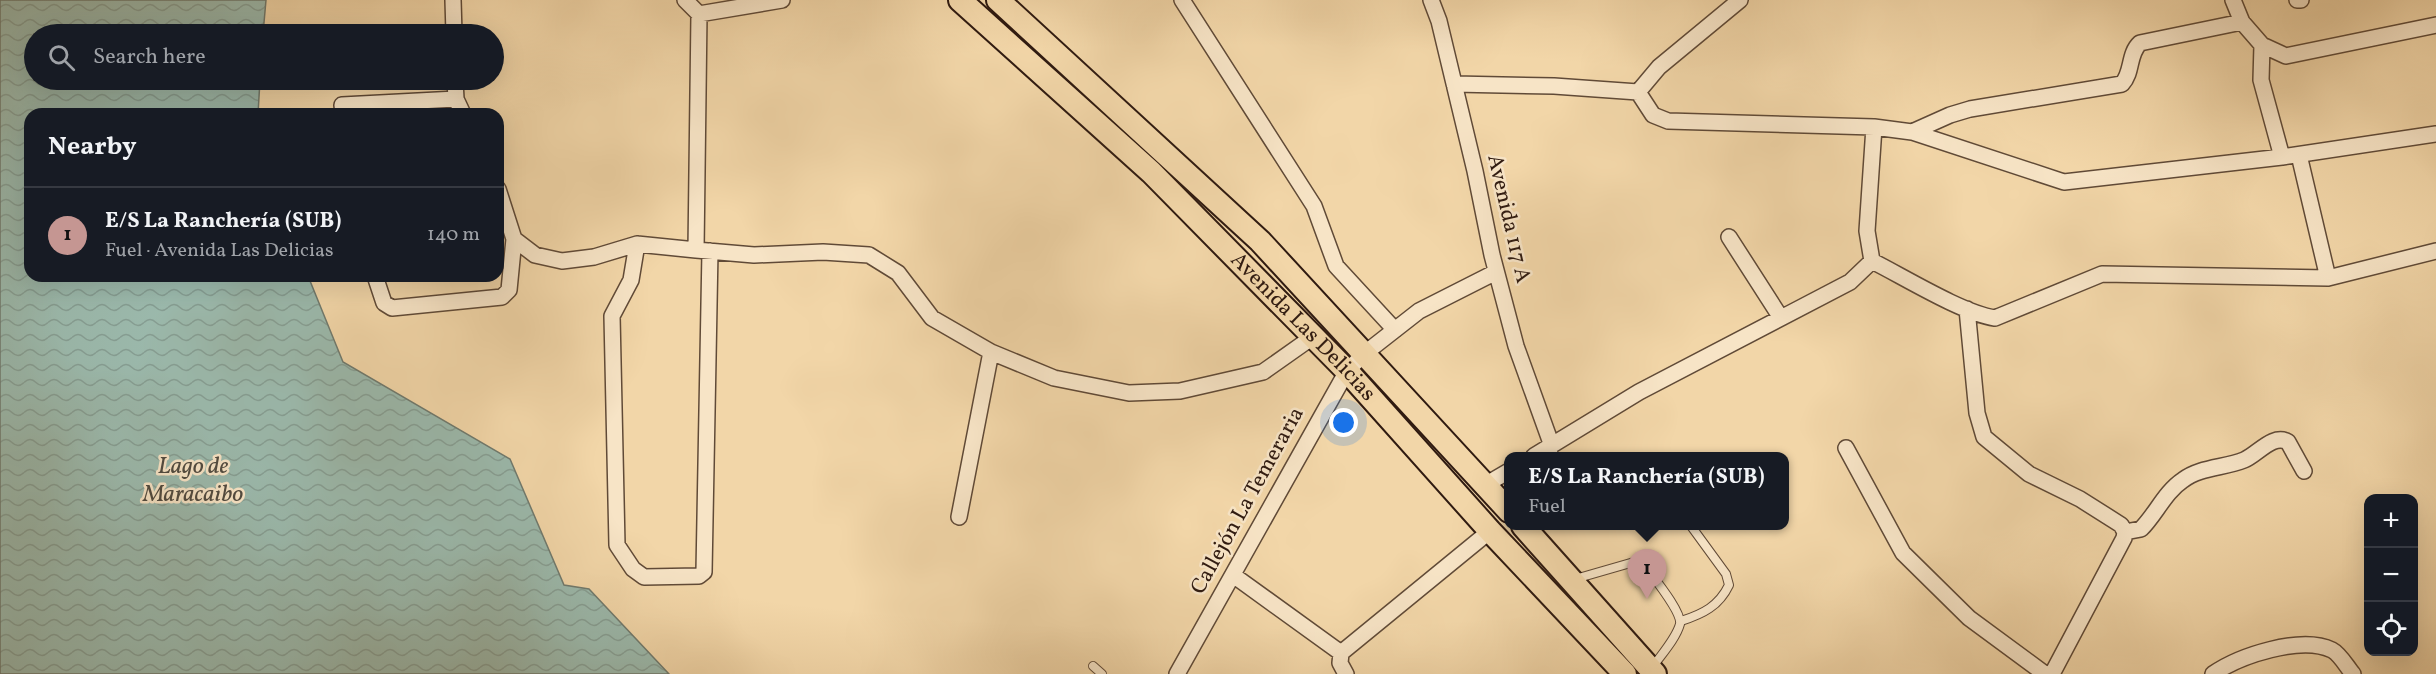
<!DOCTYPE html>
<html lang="en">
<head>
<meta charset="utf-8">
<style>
  :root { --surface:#171b24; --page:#20242c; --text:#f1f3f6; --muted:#9ea1a6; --line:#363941; --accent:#c59692 }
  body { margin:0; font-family:Vollkorn,serif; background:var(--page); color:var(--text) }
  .controls { position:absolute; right:18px; bottom:18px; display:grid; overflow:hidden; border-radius:12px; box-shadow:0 6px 24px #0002 }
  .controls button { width:54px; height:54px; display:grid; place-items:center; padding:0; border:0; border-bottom:2px solid var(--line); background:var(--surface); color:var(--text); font:30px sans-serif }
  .you { position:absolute; left:1344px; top:423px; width:21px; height:21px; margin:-15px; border:4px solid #fff; border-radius:50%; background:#1a73e8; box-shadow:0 0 0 9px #1a73e833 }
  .badge { display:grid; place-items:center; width:39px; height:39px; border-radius:50%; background:var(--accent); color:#111; font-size:20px; font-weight:700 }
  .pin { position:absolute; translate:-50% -50px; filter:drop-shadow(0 2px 3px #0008) }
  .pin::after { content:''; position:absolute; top:32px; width:21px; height:18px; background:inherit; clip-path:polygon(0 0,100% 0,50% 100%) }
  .popup { position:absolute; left:1504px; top:452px; width:285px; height:78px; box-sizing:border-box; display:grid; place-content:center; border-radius:12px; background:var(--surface); filter:drop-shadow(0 2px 4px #0005); font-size:20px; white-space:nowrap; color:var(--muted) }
  .popup b { font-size:22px; color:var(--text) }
  .popup::after { content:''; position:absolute; left:50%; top:100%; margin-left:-12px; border:12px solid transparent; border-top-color:var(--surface) }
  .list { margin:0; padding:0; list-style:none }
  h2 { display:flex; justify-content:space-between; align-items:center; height:78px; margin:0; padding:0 24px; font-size:26px }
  h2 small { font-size:20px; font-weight:400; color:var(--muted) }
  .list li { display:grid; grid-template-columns:39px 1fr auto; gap:18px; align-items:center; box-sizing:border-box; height:96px; padding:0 24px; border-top:2px solid var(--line) }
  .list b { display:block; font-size:22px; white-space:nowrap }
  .list p { margin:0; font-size:20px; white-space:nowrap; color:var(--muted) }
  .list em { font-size:20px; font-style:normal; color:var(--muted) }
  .icon { flex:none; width:33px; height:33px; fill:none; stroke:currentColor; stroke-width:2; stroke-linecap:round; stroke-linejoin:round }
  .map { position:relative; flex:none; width:2436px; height:674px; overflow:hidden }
  .search { position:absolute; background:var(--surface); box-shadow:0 6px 24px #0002; left:24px; top:24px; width:480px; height:66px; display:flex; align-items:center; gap:15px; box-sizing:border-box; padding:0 21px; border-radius:33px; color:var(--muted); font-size:22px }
  .panel { position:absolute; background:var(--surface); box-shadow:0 6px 24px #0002; left:24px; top:108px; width:480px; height:174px; border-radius:18px }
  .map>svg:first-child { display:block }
  .water { fill:url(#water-waves); stroke:#707a6e; stroke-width:1.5 }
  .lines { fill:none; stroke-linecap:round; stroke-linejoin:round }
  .service-casing { stroke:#604a37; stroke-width:10 }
  .minor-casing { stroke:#604a37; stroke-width:18 }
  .primary-casing { stroke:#301b11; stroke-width:26 }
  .service { stroke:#f7e4c6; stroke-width:8 }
  .minor { stroke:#f7e4c6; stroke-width:15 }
  .primary { stroke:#f2d6a8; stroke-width:22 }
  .labels { text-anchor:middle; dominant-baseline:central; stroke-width:5; stroke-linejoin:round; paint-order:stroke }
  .street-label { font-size:22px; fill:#301b11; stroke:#f7e4c6 }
  .water-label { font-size:24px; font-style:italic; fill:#504a40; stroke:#f7e4c6 }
</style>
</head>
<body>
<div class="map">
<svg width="2436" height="674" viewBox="0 0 2436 674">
  <defs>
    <pattern id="water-waves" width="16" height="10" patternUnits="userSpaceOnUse" patternTransform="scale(1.5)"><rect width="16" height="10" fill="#9bb9ac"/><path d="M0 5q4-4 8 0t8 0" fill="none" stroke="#869e93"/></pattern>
  </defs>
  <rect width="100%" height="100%" fill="#f2d6a8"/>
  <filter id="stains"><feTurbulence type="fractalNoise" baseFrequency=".00333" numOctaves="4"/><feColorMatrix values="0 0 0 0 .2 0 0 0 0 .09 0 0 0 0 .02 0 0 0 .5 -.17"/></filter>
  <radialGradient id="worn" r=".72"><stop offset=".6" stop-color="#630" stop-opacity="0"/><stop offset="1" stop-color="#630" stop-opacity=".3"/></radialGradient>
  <path class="water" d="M 0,0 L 266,0 L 263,34 L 34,34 L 34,80 L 260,80 L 258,114 L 30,114 L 30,276 L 308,276 L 343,362 L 510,459 L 564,585 L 589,589 L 669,674 L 0,674 Z"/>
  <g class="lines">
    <g class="service-casing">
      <path id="service" d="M 1575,579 L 1634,562 L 1641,563 L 1646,567 C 1654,578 1682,612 1680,624 C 1676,639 1660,656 1652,668
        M 1681,621 C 1703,614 1719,606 1729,585 L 1726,574 L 1691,526
        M 1093,666 L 1102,674"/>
    </g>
    <g class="minor-casing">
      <path id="minor" d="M 453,0 L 454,34
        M 685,0 L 699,14
        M 782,0 L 699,14 L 696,250 L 754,255 L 823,252 L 869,255 L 898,273 L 932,318 L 991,352 L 1054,378 L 1129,393 L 1180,391 L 1263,372 L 1314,336
        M 1182,0 L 1314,206 L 1336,266 L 1395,330
        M 1431,0 L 1439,21 L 1475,171 L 1492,255 L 1516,346 L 1552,446
        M 2233,0 L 2242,22 L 2262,45 L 2286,56 L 2436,25
        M 2297,0 L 2301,0
        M 2262,45 L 2261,80 L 2282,157
        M 455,80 L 456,99 L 463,114
        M 1454,84 L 1554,86 L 1638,92 L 1659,67 L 1740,0
        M 1638,92 L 1653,115 L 1668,121 L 1874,127 L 1912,132 L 1950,115 L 1970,109 L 2122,84 C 2133,72 2128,54 2140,43 L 2242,22
        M 343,114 L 342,105 L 456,99
        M 1912,132 L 2064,182 L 2282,157 L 2436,134
        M 2299,155 L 2328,278
        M 498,189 L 514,239 L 535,255 L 562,261 L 594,257 L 637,244 L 696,250
        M 1729,237 L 1781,318
        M 637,244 L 631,280 L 612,316 L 617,545 L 633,569 L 644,577 L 699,576 L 704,572 L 710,251
        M 1872,261 L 1867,231 L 1874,127
        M 375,276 L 384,303 L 392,308 L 502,297 L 509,290 L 514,239
        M 1967,309 L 1977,413 L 1984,437 L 2029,474 L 2080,499 L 2121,525 L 2125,532 L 2124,538 L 2052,674
        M 1846,448 L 1903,553 L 1969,618 L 2045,674
        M 1534,456 L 1639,392 L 1850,282 L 1872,261 C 1904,277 1962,313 1995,318 L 2102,274 L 2328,278 L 2436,251
        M 1485,485 L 1509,471
        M 959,517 L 991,352
        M 2125,532 L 2141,529 C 2156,514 2165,492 2183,480 C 2200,467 2224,468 2244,460 C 2257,455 2273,433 2288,442 L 2304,471
        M 1233,575 L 1341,653
        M 1177,674 L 1347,371 L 1364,354 L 1419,311 L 1496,272
        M 1346,674 L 1340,663 L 1341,653 L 1490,531
        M 2213,674 C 2239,656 2301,635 2332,650 C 2340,654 2347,667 2353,674"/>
    </g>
    <g class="primary-casing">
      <g id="primary">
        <path id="s1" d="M 960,0 L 1151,172 L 1347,371 L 1490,531 L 1625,674"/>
        <path d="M 998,0 L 1260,241 L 1509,511"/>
        <path d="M 1523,526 L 1655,674"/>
      </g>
    </g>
    <use href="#service" class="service"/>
    <use href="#minor" class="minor"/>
    <use href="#primary" class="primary"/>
  </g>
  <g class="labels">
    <g class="street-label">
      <text transform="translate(1508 219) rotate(77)">Avenida 117 A</text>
      <text stroke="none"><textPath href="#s1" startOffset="474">Avenida Las Delicias</textPath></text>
      <text transform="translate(1248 501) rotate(-61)">Callejón La Temeraria</text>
    </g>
    <g class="water-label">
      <text x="193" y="467">Lago de<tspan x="193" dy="28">Maracaibo</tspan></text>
    </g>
  </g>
  <rect width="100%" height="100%" filter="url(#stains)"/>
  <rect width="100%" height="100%" fill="url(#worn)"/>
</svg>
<div class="controls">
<button>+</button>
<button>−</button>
<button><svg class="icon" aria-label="locate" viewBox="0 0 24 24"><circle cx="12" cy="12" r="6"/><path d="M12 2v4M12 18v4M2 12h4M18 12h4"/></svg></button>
</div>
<div class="you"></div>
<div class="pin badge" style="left:1647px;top:599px">1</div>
<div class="popup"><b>E/S La Ranchería (SUB)</b>Fuel</div>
<div class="search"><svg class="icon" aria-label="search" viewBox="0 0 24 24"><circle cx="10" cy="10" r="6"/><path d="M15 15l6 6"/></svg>Search here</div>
<section class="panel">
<h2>Nearby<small></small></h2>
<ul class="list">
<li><span class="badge">1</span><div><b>E/S La Ranchería (SUB)</b><p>Fuel · Avenida Las Delicias</p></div><em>140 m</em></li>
</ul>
</section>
</div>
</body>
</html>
